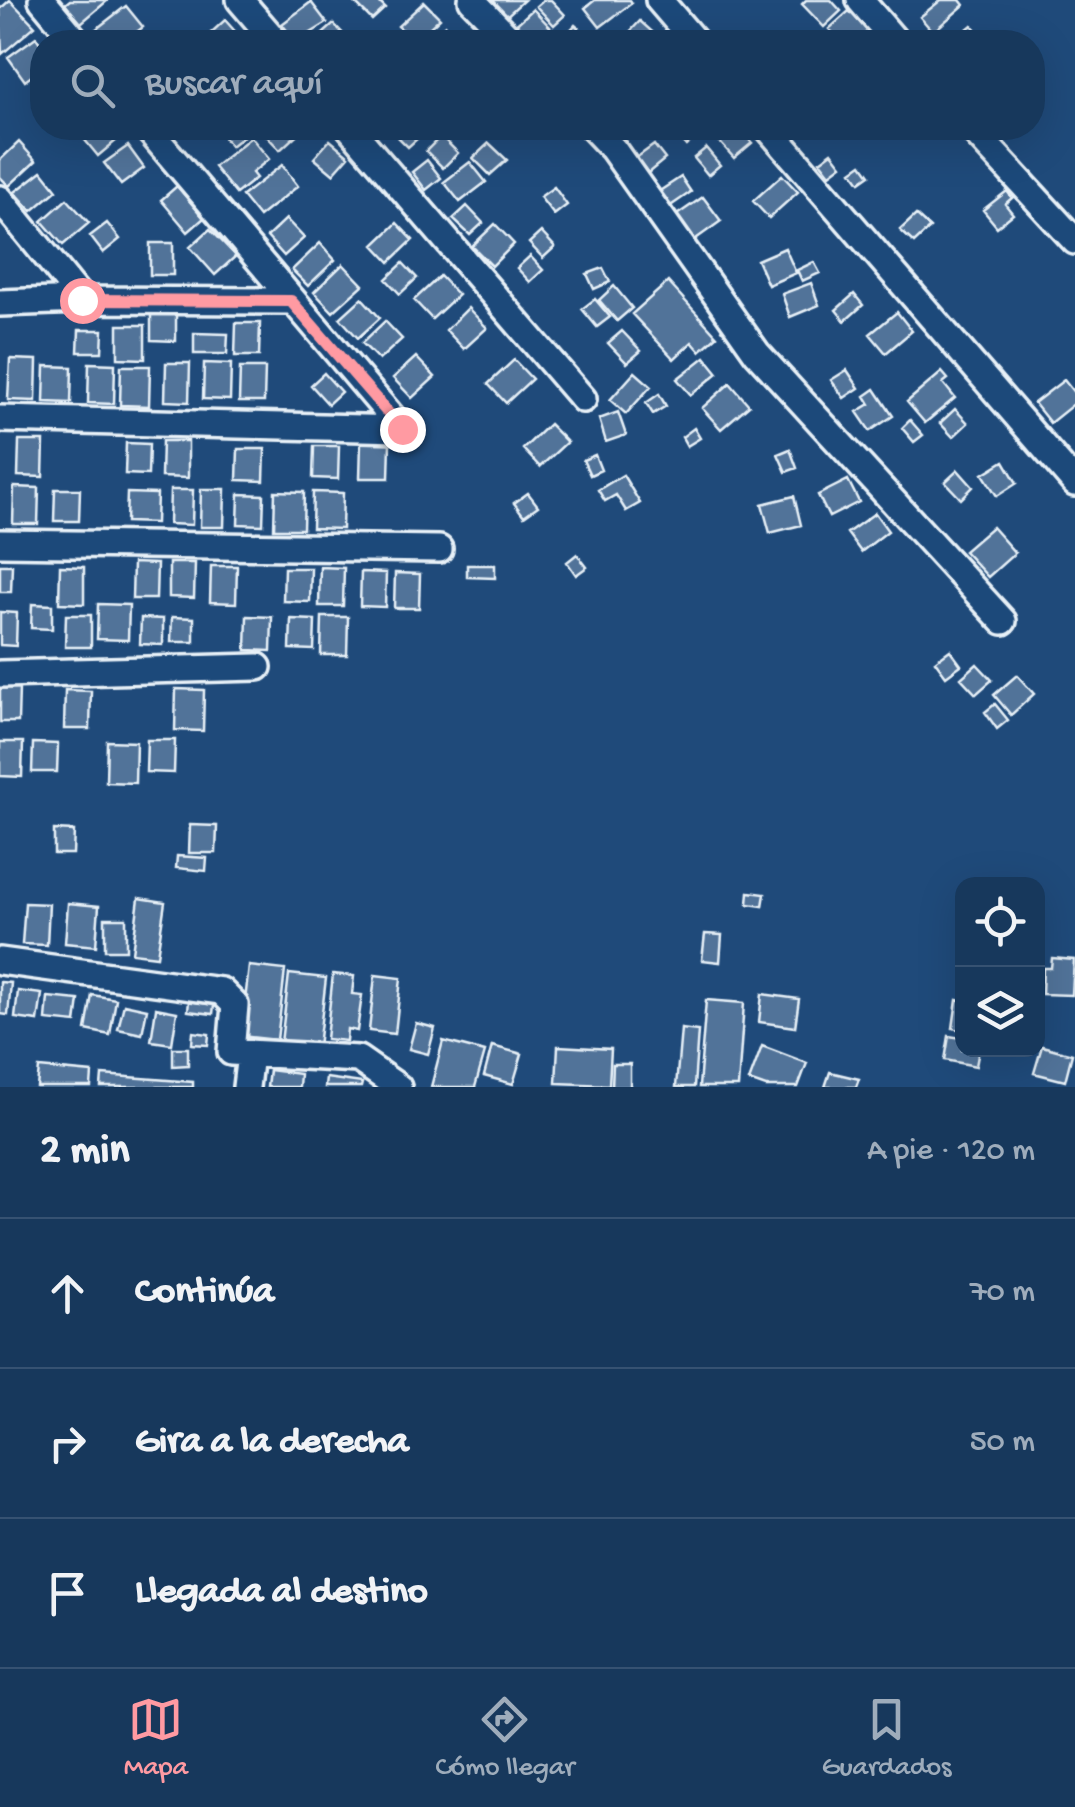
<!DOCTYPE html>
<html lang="es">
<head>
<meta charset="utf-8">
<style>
  :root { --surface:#17385c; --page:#244365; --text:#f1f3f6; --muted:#9eacbb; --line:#365272; --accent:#ff9aa2 }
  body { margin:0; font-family:"Gochi Hand",sans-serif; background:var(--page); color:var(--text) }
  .controls { position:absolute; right:30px; bottom:30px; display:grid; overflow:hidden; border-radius:20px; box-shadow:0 10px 40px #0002 }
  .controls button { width:90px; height:90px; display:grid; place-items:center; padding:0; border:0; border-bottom:2px solid var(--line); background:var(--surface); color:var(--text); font:50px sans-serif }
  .stop { position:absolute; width:30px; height:30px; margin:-22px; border:8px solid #ff9aa2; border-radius:50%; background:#fff }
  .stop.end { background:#ff9aa2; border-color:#fff; box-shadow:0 2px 10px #0008 }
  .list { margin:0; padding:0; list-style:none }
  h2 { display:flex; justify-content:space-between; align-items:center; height:130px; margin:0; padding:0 40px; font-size:42px }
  h2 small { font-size:32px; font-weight:400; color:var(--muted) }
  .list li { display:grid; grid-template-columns:65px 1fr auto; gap:30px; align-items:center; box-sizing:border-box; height:150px; padding:0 40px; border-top:2px solid var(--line) }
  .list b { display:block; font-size:38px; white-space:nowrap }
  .list em { font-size:32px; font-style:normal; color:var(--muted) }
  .icon { flex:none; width:55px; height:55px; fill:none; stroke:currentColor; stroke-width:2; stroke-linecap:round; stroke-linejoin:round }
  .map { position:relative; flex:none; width:1075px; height:1087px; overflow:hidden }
  .search { position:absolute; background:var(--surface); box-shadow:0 10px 40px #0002; left:30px; right:30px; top:30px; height:110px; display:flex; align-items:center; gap:25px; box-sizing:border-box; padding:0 35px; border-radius:40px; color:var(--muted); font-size:38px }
  .sheet { height:580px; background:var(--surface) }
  nav { display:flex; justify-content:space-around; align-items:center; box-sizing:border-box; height:140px; border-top:2px solid var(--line); background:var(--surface); font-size:28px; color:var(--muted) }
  nav a { display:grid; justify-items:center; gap:5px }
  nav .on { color:var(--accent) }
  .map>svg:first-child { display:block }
  .building { fill:#517399; stroke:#e8f1f8; stroke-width:2.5 }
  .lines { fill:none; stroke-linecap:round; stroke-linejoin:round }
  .minor-casing { stroke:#e8f1f8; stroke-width:32 }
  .minor { stroke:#1f4a7a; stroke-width:25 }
  .route { stroke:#ff9aa2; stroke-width:12 }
</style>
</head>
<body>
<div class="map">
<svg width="1075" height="1087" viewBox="0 0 1075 1087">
  <rect width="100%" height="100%" fill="#1f4a7a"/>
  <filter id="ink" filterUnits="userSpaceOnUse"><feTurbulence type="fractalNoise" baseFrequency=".01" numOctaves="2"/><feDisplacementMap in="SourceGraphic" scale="20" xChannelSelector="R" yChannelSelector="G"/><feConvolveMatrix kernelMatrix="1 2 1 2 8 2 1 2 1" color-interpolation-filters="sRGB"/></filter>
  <g filter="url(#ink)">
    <path class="building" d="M 10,0 L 35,26 L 2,54 L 0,9 Z
      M 70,0 L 106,0 L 107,1 L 81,23 L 65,4 Z
      M 356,0 L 377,0 L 385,8 L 372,20 L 354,2 Z
      M 481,0 L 524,0 L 501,21 Z
      M 543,0 L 551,0 L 565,15 L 554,25 L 536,6 Z
      M 595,0 L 630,0 L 632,3 L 600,27 L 585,8 Z
      M 806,0 L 831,0 L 841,11 L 824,27 L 802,4 Z
      M 941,0 L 960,0 L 964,5 L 933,32 L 920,17 Z
      M 311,2 L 327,23 L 296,42 L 282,24 Z
      M 424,2 L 440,18 L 414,42 L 398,26 Z
      M 126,6 L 143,27 L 124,42 L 105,42 L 95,30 Z
      M 533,9 L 551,28 L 535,42 L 522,42 L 510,30 Z
      M 849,11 L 868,31 L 856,42 L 842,42 L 829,29 Z
      M 225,20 L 241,38 L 236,42 L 205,42 L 203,40 Z
      M 640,21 L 658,37 L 653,42 L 635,42 L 627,35 Z
      M 334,24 L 349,40 L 318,42 L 316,40 Z
      M 445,25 L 462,42 L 427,42 Z
      M 575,25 L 595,42 L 570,42 L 564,37 Z
      M 972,25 L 984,39 L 980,42 L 951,42 Z
      M 36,37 L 42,46 L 42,68 L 25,81 L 8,57 Z
      M 97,128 L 116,128 L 123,135 L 98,156 L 84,139 Z
      M 216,128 L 241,128 L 246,134 L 231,146 Z
      M 267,128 L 304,128 L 280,150 L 263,132 Z
      M 389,128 L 429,128 L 408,147 Z
      M 675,128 L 694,128 L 699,134 L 686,146 L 672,130 Z
      M 728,128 L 738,128 L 752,143 L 734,158 L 716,138 Z
      M 441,136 L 458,153 L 443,168 L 426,151 Z
      M 251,137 L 269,159 L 252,173 L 256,178 L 236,194 L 214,167 Z
      M 330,140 L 349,156 L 333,174 L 314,158 Z
      M 19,142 L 36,161 L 9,186 L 0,177 L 0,160 Z
      M 489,143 L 507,160 L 490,175 L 473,158 Z
      M 654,145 L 665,159 L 648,173 L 636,158 Z
      M 128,146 L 144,168 L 121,185 L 104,163 Z
      M 706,148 L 720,165 L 708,175 L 694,158 Z
      M 832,152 L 842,165 L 830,174 L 820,161 Z
      M 427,160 L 441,178 L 426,190 L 412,172 Z
      M 470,162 L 486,182 L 460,202 L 444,182 Z
      M 862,164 L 870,175 L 860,182 L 852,171 Z
      M 282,165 L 298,186 L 259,217 L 242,196 Z
      M 42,171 L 57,190 L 32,211 L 15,192 Z
      M 782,175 L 798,192 L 769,218 L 753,201 Z
      M 681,177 L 691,192 L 669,207 L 658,192 Z
      M 177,186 L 204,218 L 188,232 L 161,200 Z
      M 554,187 L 567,205 L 554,215 L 540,197 Z
      M 1007,191 L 1012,198 L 1005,204 L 1013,214 L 997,227 L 983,210 Z
      M 703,197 L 721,221 L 686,246 L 668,221 Z
      M 67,199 L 89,223 L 63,245 L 42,221 Z
      M 467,206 L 483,223 L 470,235 L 453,219 Z
      M 916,215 L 930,228 L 914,243 L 900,230 Z
      M 286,219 L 304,238 L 284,256 L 267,237 Z
      M 107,223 L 120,239 L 103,253 L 90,236 Z
      M 397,223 L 413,240 L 390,262 L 374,245 Z
      M 495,224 L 514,244 L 492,266 L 472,246 Z
      M 210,229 L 236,256 L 215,275 L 190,247 Z
      M 541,232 L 555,247 L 543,258 L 529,243 Z
      M 150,243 L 173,243 L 173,275 L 150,275 Z
      M 320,243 L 335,260 L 308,286 L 292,270 Z
      M 785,248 L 796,273 L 768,285 L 757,260 Z
      M 530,256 L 543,270 L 530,282 L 517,268 Z
      M 814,262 L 820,273 L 802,281 L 797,270 Z
      M 403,263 L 417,278 L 400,294 L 386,279 Z
      M 343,264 L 363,285 L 333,312 L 314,292 Z
      M 603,268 L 610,282 L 594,289 L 587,274 Z
      M 440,276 L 458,295 L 432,319 L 414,300 Z
      M 668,282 L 717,336 L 700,351 L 692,342 L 674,359 L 632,314 Z
      M 811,283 L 819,305 L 790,317 L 782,294 Z
      M 614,286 L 632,308 L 617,321 L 599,300 Z
      M 854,294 L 863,305 L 845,321 L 836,310 Z
      M 362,298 L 380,318 L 358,338 L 340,318 Z
      M 595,299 L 610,317 L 597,327 L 582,309 Z
      M 468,308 L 487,328 L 464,349 L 446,330 Z
      M 897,312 L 912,331 L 886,353 L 870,334 Z
      M 151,313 L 176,313 L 176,341 L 151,340 Z
      M 385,321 L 402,339 L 379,360 L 362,343 Z
      M 236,323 L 260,323 L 259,356 L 235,356 Z
      M 118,325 L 145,325 L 145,359 L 118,358 Z
      M 79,330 L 103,330 L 102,352 L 78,352 Z
      M 622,331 L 641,351 L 627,363 L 608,343 Z
      M 194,333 L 228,334 L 227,354 L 194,354 Z
      M 416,357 L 435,377 L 412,398 L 393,378 Z
      M 705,357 L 718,373 L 691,395 L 677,379 Z
      M 10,359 L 37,360 L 36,401 L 8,400 Z
      M 514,360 L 532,379 L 506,403 L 488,384 Z
      M 89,363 L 115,364 L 114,404 L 88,403 Z
      M 166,363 L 190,363 L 189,402 L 165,401 Z
      M 204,363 L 231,364 L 230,400 L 203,399 Z
      M 45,366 L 72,367 L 71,403 L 44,402 Z
      M 121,366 L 150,366 L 149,406 L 120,405 Z
      M 240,368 L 265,368 L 264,402 L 239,402 Z
      M 847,370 L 859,388 L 844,398 L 831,380 Z
      M 635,372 L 651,386 L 626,414 L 610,400 Z
      M 942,372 L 948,379 L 943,383 L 955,398 L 925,423 L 907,402 Z
      M 324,373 L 341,392 L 328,404 L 311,385 Z
      M 1064,380 L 1075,394 L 1075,403 L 1050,423 L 1034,403 Z
      M 730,383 L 749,405 L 721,429 L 702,408 Z
      M 875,389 L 893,416 L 870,431 L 857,412 L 870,404 L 865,396 Z
      M 659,394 L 666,406 L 653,414 L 646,403 Z
      M 955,409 L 968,423 L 953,437 L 940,423 Z
      M 618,412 L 626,435 L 606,442 L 599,419 Z
      M 910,420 L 923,435 L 914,442 L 902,428 Z
      M 549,424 L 567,442 L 540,467 L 523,449 Z
      M 694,428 L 700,438 L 687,446 L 682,437 Z
      M 19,441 L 44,441 L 43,477 L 18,476 Z
      M 162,441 L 188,441 L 188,478 L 161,477 Z
      M 361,442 L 390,443 L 389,478 L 360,478 Z
      M 126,443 L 149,444 L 148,475 L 125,474 Z
      M 314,446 L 339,446 L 338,479 L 313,478 Z
      M 238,449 L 265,449 L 264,481 L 237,480 Z
      M 790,449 L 797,468 L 786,472 L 778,454 Z
      M 595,455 L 601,470 L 590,475 L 583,460 Z
      M 1004,461 L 1017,483 L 997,496 L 983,474 Z
      M 958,470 L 973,487 L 961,499 L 945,482 Z
      M 623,475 L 640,503 L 626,511 L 616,495 L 605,501 L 598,490 Z
      M 848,480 L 859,502 L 829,517 L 818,495 Z
      M 14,487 L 39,488 L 38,524 L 13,524 Z
      M 55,489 L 80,489 L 79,521 L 54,521 Z
      M 201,489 L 225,489 L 224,527 L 200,527 Z
      M 170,490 L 193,490 L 192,525 L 169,524 Z
      M 275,491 L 304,492 L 303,529 L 274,529 Z
      M 313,492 L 343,493 L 342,529 L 312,528 Z
      M 127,493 L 157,494 L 156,523 L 126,522 Z
      M 528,493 L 538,506 L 524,516 L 514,503 Z
      M 239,494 L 264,495 L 263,525 L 238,524 Z
      M 794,496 L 801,525 L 770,533 L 762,504 Z
      M 875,513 L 888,531 L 861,552 L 847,533 Z
      M 992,527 L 1015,553 L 988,577 L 964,551 Z
      M 577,554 L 587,567 L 576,575 L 567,562 Z
      M 133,563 L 157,564 L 156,599 L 132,599 Z
      M 169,563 L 195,563 L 194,598 L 169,597 Z
      M 0,565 L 12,565 L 11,592 L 0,592 Z
      M 467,565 L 495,565 L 495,578 L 467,577 Z
      M 60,566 L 84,567 L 84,604 L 59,603 Z
      M 211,566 L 237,566 L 236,603 L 210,602 Z
      M 320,567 L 344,568 L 343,606 L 319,606 Z
      M 284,568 L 311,568 L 310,602 L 283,601 Z
      M 361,572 L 386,573 L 385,607 L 360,606 Z
      M 395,573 L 420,574 L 419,608 L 394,608 Z
      M 32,604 L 52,605 L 52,629 L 31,628 Z
      M 98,604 L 129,605 L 128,640 L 97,639 Z
      M 0,612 L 17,613 L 16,646 L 0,645 Z
      M 66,615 L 91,615 L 91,647 L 65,647 Z
      M 247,616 L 272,617 L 271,651 L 246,650 Z
      M 172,617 L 194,618 L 194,642 L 171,642 Z
      M 322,617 L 348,617 L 347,655 L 321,655 Z
      M 141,618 L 163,619 L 163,645 L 140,644 Z
      M 291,619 L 315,620 L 314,650 L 290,649 Z
      M 950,650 L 961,665 L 946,676 L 935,661 Z
      M 977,664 L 992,680 L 976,694 L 961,678 Z
      M 1017,675 L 1034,694 L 1011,715 L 994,695 Z
      M 0,688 L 19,688 L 18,722 L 0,722 Z
      M 176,689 L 204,690 L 203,731 L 175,730 Z
      M 65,690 L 91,691 L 90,729 L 64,729 Z
      M 995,704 L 1008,720 L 997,729 L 985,712 Z
      M 147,740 L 175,740 L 174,773 L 146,772 Z
      M 107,741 L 136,742 L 135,783 L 106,782 Z
      M 0,742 L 23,742 L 22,777 L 0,776 Z
      M 33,743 L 58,744 L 57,772 L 32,772 Z
      M 190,825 L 217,826 L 216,853 L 189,853 Z
      M 54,830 L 74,831 L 73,854 L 54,854 Z
      M 177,856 L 207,858 L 206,871 L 176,868 Z
      M 749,892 L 765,894 L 763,906 L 748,904 Z
      M 139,898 L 165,902 L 157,956 L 132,953 Z
      M 25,903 L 49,904 L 47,945 L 22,944 Z
      M 68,903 L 99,906 L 96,946 L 65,943 Z
      M 105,918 L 126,918 L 126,950 L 105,950 Z
      M 705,934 L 722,935 L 720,962 L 702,960 Z
      M 1052,958 L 1074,960 L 1072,995 L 1042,994 L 1043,968 L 1051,968 Z
      M 249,966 L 285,970 L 277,1040 L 241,1036 Z
      M 289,974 L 326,978 L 318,1047 L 281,1043 Z
      M 333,974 L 354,976 L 352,994 L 362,995 L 357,1031 L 347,1029 L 346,1041 L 326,1039 Z
      M 375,975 L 401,978 L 395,1034 L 369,1031 Z
      M 0,982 L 11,983 L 8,1015 L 0,1014 Z
      M 18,991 L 42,994 L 38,1021 L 15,1018 Z
      M 762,994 L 799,999 L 795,1027 L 759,1022 Z
      M 92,995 L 116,999 L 110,1035 L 86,1030 Z
      M 48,997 L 79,1000 L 76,1023 L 46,1020 Z
      M 706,1000 L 744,1003 L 738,1087 L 699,1087 Z
      M 957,1000 L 962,1001 L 962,1030 L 953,1028 Z
      M 189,1001 L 214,1005 L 213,1014 L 188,1011 Z
      M 124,1004 L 147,1009 L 142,1034 L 118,1029 Z
      M 156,1008 L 177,1012 L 172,1044 L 151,1041 Z
      M 416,1023 L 435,1028 L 428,1054 L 409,1049 Z
      M 681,1029 L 698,1031 L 694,1087 L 676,1087 Z
      M 193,1032 L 209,1034 L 208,1045 L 192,1044 Z
      M 949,1036 L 962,1038 L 962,1050 L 979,1050 L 976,1066 L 945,1060 Z
      M 443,1041 L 485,1052 L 475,1087 L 431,1087 Z
      M 492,1046 L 522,1054 L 513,1084 L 484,1076 Z
      M 558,1046 L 611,1049 L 609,1085 L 556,1083 Z
      M 762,1046 L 807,1063 L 798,1087 L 766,1087 L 749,1081 Z
      M 1042,1046 L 1072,1054 L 1065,1081 L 1034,1073 Z
      M 173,1048 L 188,1048 L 188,1065 L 173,1066 Z
      M 613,1064 L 630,1064 L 630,1087 L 612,1087 Z
      M 39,1068 L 92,1073 L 91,1087 L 37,1087 Z
      M 269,1070 L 300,1074 L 299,1087 L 267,1087 Z
      M 830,1072 L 859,1079 L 856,1087 L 825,1087 Z
      M 102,1075 L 193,1082 L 193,1087 L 101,1087 Z
      M 326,1078 L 362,1083 L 361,1087 L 325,1087 Z"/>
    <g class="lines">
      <g class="minor-casing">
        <path id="minor" d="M 42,0 L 77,42
          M 240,0 L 276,42
          M 472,0 L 513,42
          M 659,0 L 695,42
          M 860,0 L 896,42
          M 147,128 L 402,429
          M 350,128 L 583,399
          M 593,128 L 613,149 L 757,353 L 1003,621
          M 768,128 L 1075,483
          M 971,128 L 1075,241
          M 0,199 L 82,300
          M 0,303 L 82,300 L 291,301
          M 0,419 L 402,429
          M 0,543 L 439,549
          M 0,674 L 258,667
          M 0,961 L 221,991 L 235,1005 L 231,1052 L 358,1059 L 398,1087
          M 246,1087 L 250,1054"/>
      </g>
      <use href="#minor" class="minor"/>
    </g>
  </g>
  <g class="lines" filter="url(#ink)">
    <path class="route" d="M 82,300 L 291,301 L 402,429"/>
  </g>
</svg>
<div class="controls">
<button><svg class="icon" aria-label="locate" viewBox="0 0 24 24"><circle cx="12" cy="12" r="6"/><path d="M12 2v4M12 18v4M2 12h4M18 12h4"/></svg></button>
<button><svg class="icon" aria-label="layers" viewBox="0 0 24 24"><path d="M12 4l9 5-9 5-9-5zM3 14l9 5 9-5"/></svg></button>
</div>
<div class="stop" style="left:82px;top:300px"></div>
<div class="stop end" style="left:402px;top:429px"></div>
<div class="search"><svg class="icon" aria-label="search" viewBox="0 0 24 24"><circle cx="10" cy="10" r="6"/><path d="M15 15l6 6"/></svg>Buscar aquí</div>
</div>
<section class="sheet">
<h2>2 min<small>A pie · 120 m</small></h2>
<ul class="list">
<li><svg class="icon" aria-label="ahead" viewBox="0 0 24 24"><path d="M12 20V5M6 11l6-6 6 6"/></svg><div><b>Continúa</b></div><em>70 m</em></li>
<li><svg class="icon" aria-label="right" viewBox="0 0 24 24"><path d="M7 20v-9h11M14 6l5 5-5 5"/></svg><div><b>Gira a la derecha</b></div><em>50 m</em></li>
<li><svg class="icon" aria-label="arrive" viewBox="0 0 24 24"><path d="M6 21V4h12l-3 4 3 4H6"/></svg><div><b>Llegada al destino</b></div></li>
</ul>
</section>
<nav>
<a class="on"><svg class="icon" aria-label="map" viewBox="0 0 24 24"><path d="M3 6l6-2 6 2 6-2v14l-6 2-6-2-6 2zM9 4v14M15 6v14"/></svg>Mapa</a>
<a><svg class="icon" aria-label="directions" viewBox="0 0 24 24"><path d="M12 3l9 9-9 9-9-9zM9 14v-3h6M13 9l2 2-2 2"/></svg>Cómo llegar</a>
<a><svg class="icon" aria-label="saved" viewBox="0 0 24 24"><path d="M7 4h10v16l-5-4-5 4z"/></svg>Guardados</a>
</nav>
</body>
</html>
